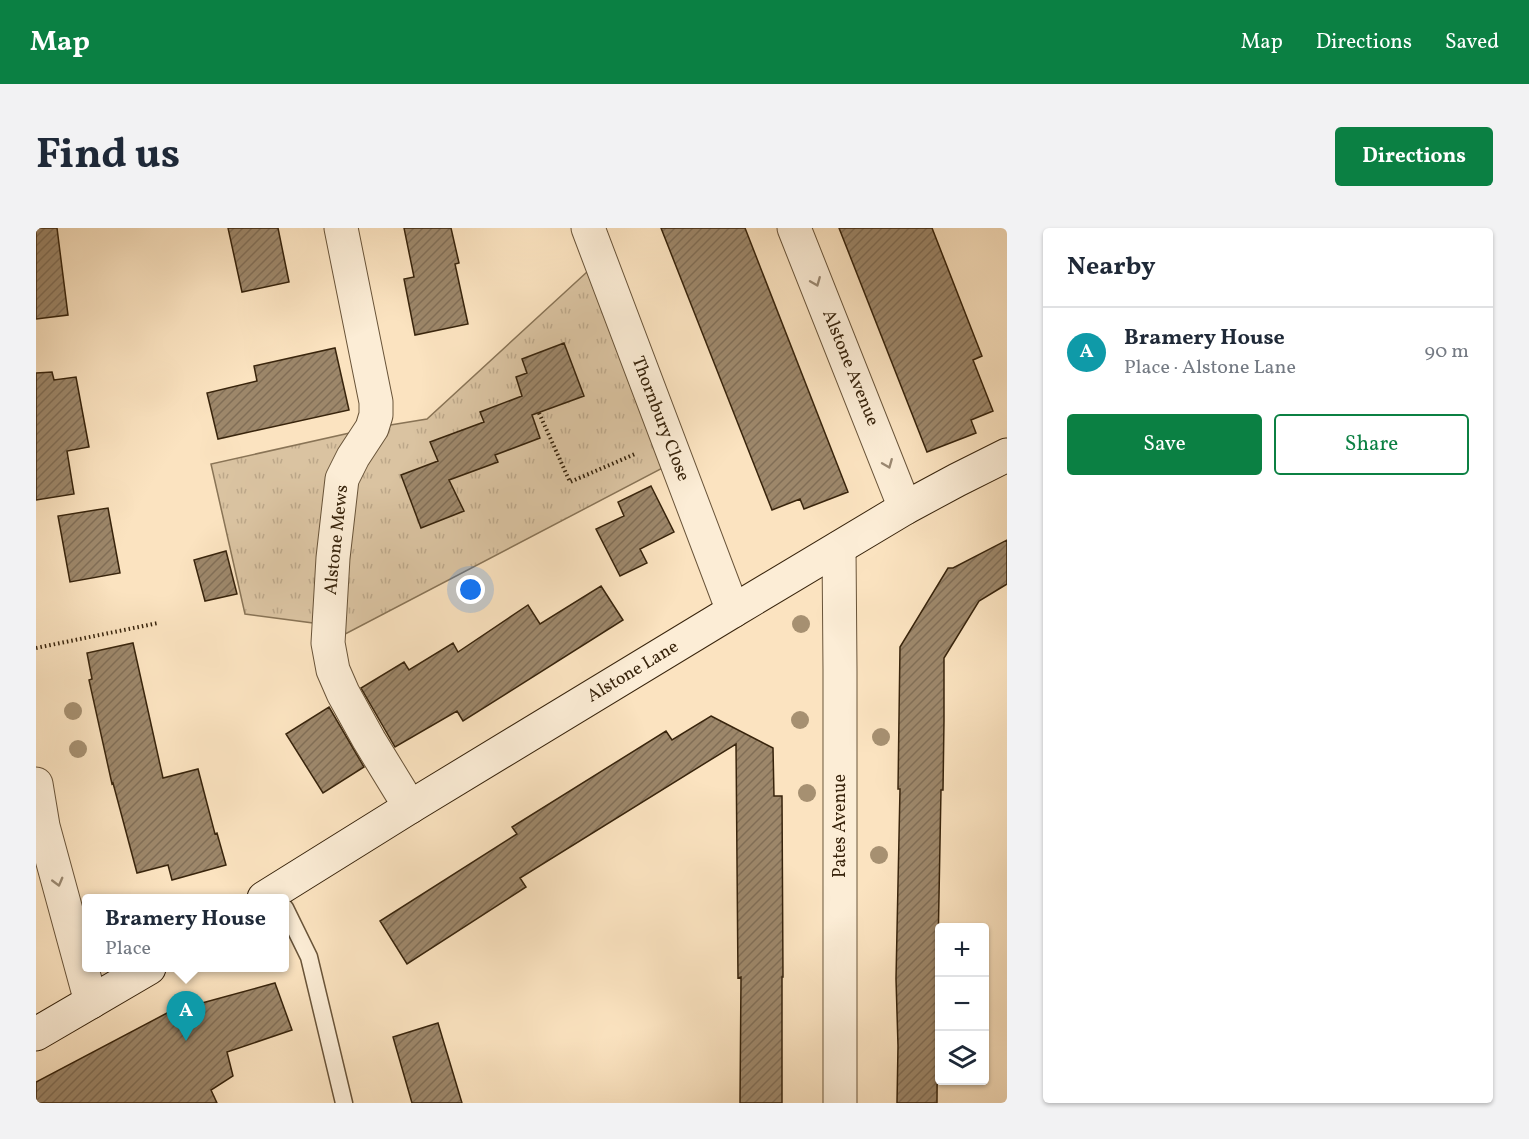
<!DOCTYPE html>
<html lang="en">
<head>
<meta charset="utf-8">
<style>
  :root { --surface:#fff; --page:#f2f2f3; --text:#1f2937; --muted:#747a83; --line:#e0e1e3; --accent:#0b8043 }
  body { margin:0; font-family:Vollkorn,serif; background:var(--page); color:var(--text) }
  .controls { position:absolute; right:18px; bottom:18px; display:grid; overflow:hidden; border-radius:6px; box-shadow:0 2px 4px #0004 }
  .controls button { width:54px; height:54px; display:grid; place-items:center; padding:0; border:0; border-bottom:2px solid var(--line); background:var(--surface); color:var(--text); font:30px sans-serif }
  .you { position:absolute; left:435px; top:362px; width:21px; height:21px; margin:-15px; border:4px solid #fff; border-radius:50%; background:#1a73e8; box-shadow:0 0 0 9px #1a73e833 }
  .badge { display:grid; place-items:center; width:39px; height:39px; border-radius:50%; background:var(--accent); color:#fff; font-size:20px; font-weight:700 }
  .pin { position:absolute; translate:-50% -50px; filter:drop-shadow(0 2px 3px #0008) }
  .pin::after { content:''; position:absolute; top:32px; width:21px; height:18px; background:inherit; clip-path:polygon(0 0,100% 0,50% 100%) }
  .popup { position:absolute; left:46px; top:666px; width:207px; height:78px; box-sizing:border-box; display:grid; place-content:center; border-radius:6px; background:var(--surface); filter:drop-shadow(0 2px 4px #0005); font-size:20px; white-space:nowrap; color:var(--muted) }
  .popup b { font-size:22px; color:var(--text) }
  .popup::after { content:''; position:absolute; left:50%; top:100%; margin-left:-12px; border:12px solid transparent; border-top-color:var(--surface) }
  .list { margin:0; padding:0; list-style:none }
  h2 { display:flex; justify-content:space-between; align-items:center; height:78px; margin:0; padding:0 24px; font-size:26px }
  h2 small { font-size:20px; font-weight:400; color:var(--muted) }
  .list li { display:grid; grid-template-columns:39px 1fr auto; gap:18px; align-items:center; box-sizing:border-box; height:90px; padding:0 24px; border-top:2px solid var(--line) }
  .list b { display:block; font-size:22px; white-space:nowrap }
  .list p { margin:0; font-size:20px; white-space:nowrap; color:var(--muted) }
  .list em { font-size:20px; font-style:normal; color:var(--muted) }
  .actions { display:flex; gap:12px; padding:18px 24px }
  .actions a { flex:1; padding:14px 0; border:2px solid var(--accent); border-radius:6px; text-align:center; font-size:21px; color:var(--accent) }
  .actions .main { background:var(--accent); color:#fff }
  .icon { flex:none; width:33px; height:33px; fill:none; stroke:currentColor; stroke-width:2; stroke-linecap:round; stroke-linejoin:round }
  .map { position:relative; flex:none; width:971px; height:875px; overflow:hidden; border-radius:6px }
  header { display:flex; align-items:center; gap:36px; box-sizing:border-box; height:84px; padding:0 30px; background:var(--accent); color:#fff }
  header strong { font-size:28px }
  nav { display:flex; gap:33px; margin-inline-start:auto; font-size:21px }
  .intro { display:flex; align-items:center; justify-content:space-between; box-sizing:border-box; height:144px; padding:0 36px }
  h1 { margin:0; font-size:42px }
  .button { padding:15px 27px; border-radius:6px; background:var(--accent); color:#fff; font-size:21px; font-weight:700 }
  main { display:flex; gap:36px; padding:0 36px }
  aside { flex:1; background:var(--surface); border-radius:6px; box-shadow:0 2px 4px #0004 }
  .map>svg:first-child { display:block }
  .grass { fill:url(#grass-tufts); stroke:#897456; stroke-width:1.5 }
  .building { fill:url(#building-hatch); stroke:#38240c; stroke-width:1.5 }
  .lines { fill:none; stroke-linecap:round; stroke-linejoin:round }
  .lane-casing { stroke:#695439; stroke-width:19 }
  .street-casing { stroke:#695439; stroke-width:35 }
  .secondary-casing { stroke:#38240c; stroke-width:35 }
  .path { stroke:#38240c; stroke-width:4; stroke-dasharray:1.5 3; stroke-linecap:butt }
  .lane { stroke:#fcedd6; stroke-width:16 }
  .street { stroke:#fcedd6; stroke-width:33 }
  .secondary { stroke:#fcedd6; stroke-width:33 }
  .tree { fill:#a69071 }
  .oneway { stroke:#9a8871 }
  .labels { text-anchor:middle; dominant-baseline:central; stroke-width:6; stroke-linejoin:round; paint-order:stroke }
  .street-label { font-size:18px; fill:#38240c; stroke:#fcedd6 }
</style>
</head>
<body>
<header>
<strong>Map</strong>
<nav><a>Map</a><a>Directions</a><a>Saved</a></nav>
</header>
<div class="intro"><h1>Find us</h1><a class="button">Directions</a></div>
<main>
<div class="map">
<svg width="971" height="875" viewBox="0 0 971 875">
  <defs>
    <pattern id="grass-tufts" width="24" height="20" patternUnits="userSpaceOnUse" patternTransform="scale(1.5)"><rect width="24" height="20" fill="#dac3a1"/><path d="M3 7l-1-3M5 7V3M7 7l1-3M15 17l-1-3M17 17v-4M19 17l1-3" fill="none" stroke="#bca789"/></pattern>
    <pattern id="building-hatch" width="6" height="6" patternUnits="userSpaceOnUse" patternTransform="scale(1.5)"><rect width="6" height="6" fill="#9d876a"/><path d="M-1 1l2-2M0 6l6-6M5 7l2-2" fill="none" stroke="#816e56"/></pattern>
  </defs>
  <rect width="100%" height="100%" fill="#fbe3c0"/>
  <filter id="stains"><feTurbulence type="fractalNoise" baseFrequency=".00333" numOctaves="4"/><feColorMatrix values="0 0 0 0 .2 0 0 0 0 .09 0 0 0 0 .02 0 0 0 .5 -.17"/></filter>
  <radialGradient id="worn" r=".72"><stop offset=".6" stop-color="#630" stop-opacity="0"/><stop offset="1" stop-color="#630" stop-opacity=".3"/></radialGradient>
  <path class="grass" d="M 564,32 L 640,233 L 292,415 L 292,397 L 209,386 L 175,236 L 336,200 L 391,191 Z"/>
  <path class="building" d="M 0,0 L 21,0 L 32,87 L 0,91 Z
    M 192,0 L 242,0 L 253,54 L 206,64 Z
    M 368,0 L 415,0 L 423,35 L 419,36 L 432,96 L 379,107 L 368,51 L 378,49 Z
    M 625,0 L 709,0 L 812,264 L 768,281 L 764,271 L 736,282 Z
    M 803,0 L 896,0 L 946,128 L 937,132 L 957,183 L 935,192 L 940,205 L 891,224 Z
    M 528,115 L 548,168 L 496,187 L 504,210 L 459,227 L 462,234 L 413,252 L 428,283 L 385,300 L 365,247 L 402,233 L 394,214 L 448,194 L 444,184 L 486,168 L 480,149 L 491,145 L 486,131 Z
    M 299,120 L 313,182 L 182,211 L 171,165 L 221,153 L 218,138 Z
    M 16,144 L 18,152 L 40,149 L 53,219 L 31,223 L 38,266 L 0,272 L 0,145 Z
    M 615,258 L 638,304 L 604,321 L 611,335 L 584,348 L 560,301 L 588,288 L 582,274 Z
    M 72,280 L 84,345 L 34,354 L 22,288 Z
    M 971,312 L 971,356 L 943,373 L 908,430 L 908,493 L 907,562 L 905,562 L 902,722 L 901,875 L 861,875 L 862,818 L 860,751 L 864,561 L 862,561 L 864,419 L 912,340 L 917,340 Z
    M 190,323 L 201,366 L 169,373 L 158,332 Z
    M 565,358 L 587,392 L 427,493 L 421,483 L 359,519 L 325,460 L 368,434 L 373,442 L 417,415 L 422,424 L 492,377 L 504,396 Z
    M 97,415 L 127,550 L 162,541 L 179,606 L 181,605 L 190,637 L 136,652 L 132,637 L 101,645 L 77,555 L 76,556 L 53,452 L 56,451 L 51,425 Z
    M 293,479 L 328,539 L 287,565 L 250,506 Z
    M 675,488 L 737,520 L 738,568 L 746,568 L 747,749 L 746,749 L 746,875 L 704,875 L 705,749 L 702,750 L 700,516 L 484,650 L 490,659 L 371,736 L 344,693 L 481,606 L 476,599 L 630,503 L 636,512 Z
    M 239,755 L 256,802 L 191,824 L 197,848 L 175,862 L 181,875 L 0,875 L 0,854 L 133,784 Z
    M 402,795 L 426,875 L 376,875 L 357,809 Z"/>
  <g class="lines">
    <g class="lane-casing">
      <path id="lane" d="M 249,680 L 273,729 L 308,875"/>
    </g>
    <g class="street-casing">
      <path id="street" d="M 305,0 L 340,174 L 340,187 L 336,200 L 317,229 L 306,251 L 297,330 L 292,415 L 297,442 L 307,465 L 333,512 L 374,579
        M 552,0 L 697,383
        M 758,0 L 869,280
        M 803,320 L 804,442 L 804,875
        M 0,556 L 7,598 L 55,774"/>
    </g>
    <g class="secondary-casing">
      <path id="secondary" d="M 228,670 L 374,579 L 697,383 L 869,280 L 921,252 L 971,227
        M 0,806 L 113,740"/>
    </g>
    <path class="path" d="M 503,185 L 534,254 L 599,226
      M 0,420 L 122,395"/>
    <use href="#lane" class="lane"/>
    <use href="#street" class="street"/>
    <use href="#secondary" class="secondary"/>
  </g>
  <g class="tree">
    <circle cx="765" cy="396" r="9"/>
    <circle cx="37" cy="483" r="9"/>
    <circle cx="764" cy="492" r="9"/>
    <circle cx="845" cy="509" r="9"/>
    <circle cx="42" cy="521" r="9"/>
    <circle cx="771" cy="565" r="9"/>
    <circle cx="843" cy="627" r="9"/>
  </g>
  <defs><path id="oneway-chevron" d="M-2-3.5L2.5 0L-2 3.5" fill="none" stroke-width="1.6" stroke-linecap="round" stroke-linejoin="round" transform="scale(1.5)"/></defs>
  <g class="oneway">
    <use href="#oneway-chevron" transform="translate(780 54) rotate(68)"/>
    <use href="#oneway-chevron" transform="translate(852 236) rotate(68)"/>
    <use href="#oneway-chevron" transform="translate(22 654) rotate(75)"/>
  </g>
  <g class="labels">
    <g class="street-label">
      <text transform="translate(814 140) rotate(68)">Alstone Avenue</text>
      <text transform="translate(624 191) rotate(69)">Thornbury Close</text>
      <text transform="translate(301 312) rotate(-84)">Alstone Mews</text>
      <text transform="translate(597 444) rotate(-31)">Alstone Lane</text>
      <text transform="translate(804 598) rotate(-90)">Pates Avenue</text>
    </g>
  </g>
  <rect width="100%" height="100%" filter="url(#stains)"/>
  <rect width="100%" height="100%" fill="url(#worn)"/>
</svg>
<div class="controls">
<button>+</button>
<button>−</button>
<button><svg class="icon" aria-label="layers" viewBox="0 0 24 24"><path d="M12 4l9 5-9 5-9-5zM3 14l9 5 9-5"/></svg></button>
</div>
<div class="you"></div>
<div class="pin badge" style="left:150px;top:813px;background:#0f9aa8">A</div>
<div class="popup"><b>Bramery House</b>Place</div>
</div>
<aside>
<h2>Nearby<small></small></h2>
<ul class="list">
<li><span class="badge" style="background:#0f9aa8">A</span><div><b>Bramery House</b><p>Place · Alstone Lane</p></div><em>90 m</em></li>
</ul>
<div class="actions"><a class="main">Save</a><a>Share</a></div>
</aside>
</main>
</body>
</html>
